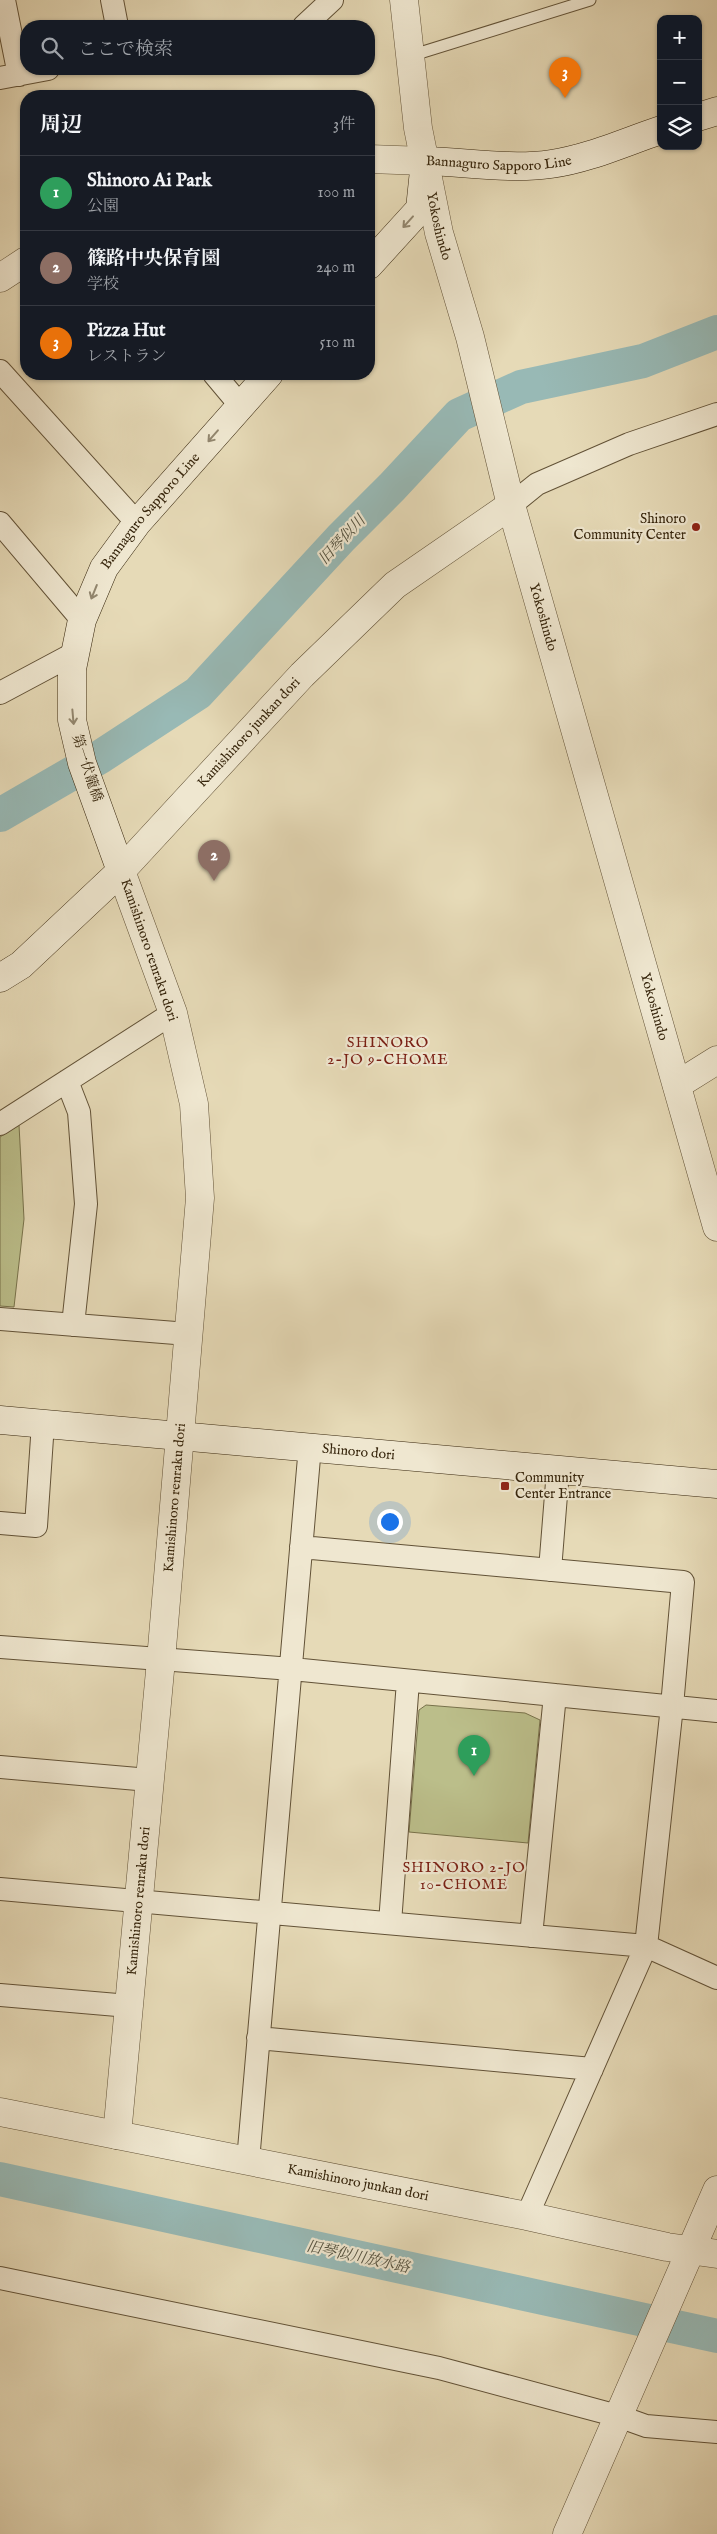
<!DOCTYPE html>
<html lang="ja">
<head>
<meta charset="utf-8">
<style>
  :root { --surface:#171b24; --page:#242831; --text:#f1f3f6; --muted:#9ea1a6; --line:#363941; --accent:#2563eb }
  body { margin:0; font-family:"IM FELL English","Noto Serif JP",serif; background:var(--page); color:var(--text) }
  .controls { position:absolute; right:15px; top:15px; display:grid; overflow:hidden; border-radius:10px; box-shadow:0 1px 4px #0004 }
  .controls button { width:45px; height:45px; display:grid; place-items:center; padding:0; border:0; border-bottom:1px solid var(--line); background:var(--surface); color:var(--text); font:25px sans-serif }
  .you { position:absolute; left:389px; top:1521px; width:18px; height:18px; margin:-12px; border:4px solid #fff; border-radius:50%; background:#1a73e8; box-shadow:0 0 0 8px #1a73e833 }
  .badge { display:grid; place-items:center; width:32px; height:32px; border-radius:50%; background:var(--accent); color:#fff; font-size:16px; font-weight:700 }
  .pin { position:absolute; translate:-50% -41px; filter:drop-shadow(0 1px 2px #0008) }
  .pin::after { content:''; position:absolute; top:26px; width:18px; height:15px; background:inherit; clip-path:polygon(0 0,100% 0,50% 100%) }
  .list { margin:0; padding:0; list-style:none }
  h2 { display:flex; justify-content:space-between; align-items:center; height:65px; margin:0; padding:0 20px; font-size:21px }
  h2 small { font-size:16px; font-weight:400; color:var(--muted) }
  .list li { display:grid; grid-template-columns:32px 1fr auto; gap:15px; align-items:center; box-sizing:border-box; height:75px; padding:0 20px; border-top:1px solid var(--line) }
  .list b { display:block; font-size:19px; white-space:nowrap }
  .list p { margin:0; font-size:16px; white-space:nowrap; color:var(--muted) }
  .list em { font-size:16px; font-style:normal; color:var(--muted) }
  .icon { flex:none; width:28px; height:28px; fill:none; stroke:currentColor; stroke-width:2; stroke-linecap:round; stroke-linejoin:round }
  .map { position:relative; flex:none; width:717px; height:2534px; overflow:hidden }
  .search { position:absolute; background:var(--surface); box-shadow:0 1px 4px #0004; left:20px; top:20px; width:355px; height:55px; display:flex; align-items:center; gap:12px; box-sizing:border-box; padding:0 18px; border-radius:20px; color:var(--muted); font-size:19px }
  .panel { position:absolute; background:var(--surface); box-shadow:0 1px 4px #0004; left:20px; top:90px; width:355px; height:290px; border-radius:20px }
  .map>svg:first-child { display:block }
  .green { fill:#bbbe8a; stroke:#78724b }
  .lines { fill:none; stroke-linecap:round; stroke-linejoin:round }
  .river { stroke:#98b9b5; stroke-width:34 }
  .service-casing { stroke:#625237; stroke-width:13 }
  .minor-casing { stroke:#625237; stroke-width:24 }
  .tertiary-casing { stroke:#625237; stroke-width:29 }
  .secondary-casing { stroke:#36250c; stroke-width:29 }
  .service { stroke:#efe7d0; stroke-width:11 }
  .minor { stroke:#efe7d0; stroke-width:22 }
  .tertiary { stroke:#efe7d0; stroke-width:28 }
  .secondary { stroke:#efe7d0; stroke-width:28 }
  .oneway { stroke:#92866e }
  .poi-dot { fill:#8f2418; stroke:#efe7d0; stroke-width:2 }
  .labels { text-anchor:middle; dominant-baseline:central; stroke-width:4.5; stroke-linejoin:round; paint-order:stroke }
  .street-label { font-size:14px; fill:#36250c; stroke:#efe7d0 }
  .poi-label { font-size:14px; fill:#36250c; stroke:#efe7d0; text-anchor:end }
  .water-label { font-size:15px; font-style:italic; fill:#53513f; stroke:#efe7d0 }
  .neighbourhood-label { font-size:15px; letter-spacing:1px; fill:#7a1f14; stroke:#efe7d0 }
</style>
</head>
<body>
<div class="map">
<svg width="717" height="2534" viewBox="0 0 717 2534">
  <rect width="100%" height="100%" fill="#e6dab7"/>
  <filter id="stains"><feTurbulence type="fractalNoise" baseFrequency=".004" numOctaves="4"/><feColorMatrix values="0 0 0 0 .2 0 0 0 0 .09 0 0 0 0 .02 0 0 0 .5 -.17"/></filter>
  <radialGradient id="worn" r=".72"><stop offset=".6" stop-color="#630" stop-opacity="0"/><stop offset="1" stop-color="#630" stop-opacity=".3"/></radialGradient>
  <path class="green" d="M 19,1125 L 24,1219 L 14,1307 L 0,1306 L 0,1137 Z
    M 426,1705 L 525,1713 L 540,1720 L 528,1843 L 409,1832 L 419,1710 Z"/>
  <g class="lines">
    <path class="river" d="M 0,815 L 100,757 L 198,693 L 341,538 L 392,487 L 459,415 L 521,387 L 643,361 L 717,332
      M 0,2179 L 717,2336"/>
    <g class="service-casing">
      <path id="service" d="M 410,56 L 590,0"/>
    </g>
    <g class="minor-casing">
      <path id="minor" d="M 4,0 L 19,75
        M 112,0 L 117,26
        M 304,26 L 332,0
        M 0,78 L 48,69
        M 0,371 L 137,523
        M 214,374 L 240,405
        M 511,505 L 537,484 L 629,444 L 717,414
        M 0,523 L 82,620
        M 0,693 L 75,653
        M 67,1081 L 79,1112 L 86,1204 L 73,1325
        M 0,1124 L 173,1013
        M 0,1319 L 188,1334
        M 0,1523 L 36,1526 L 43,1423
        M 301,1547 L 683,1582 L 672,1706 L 646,1946 L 527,2216
        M 550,1570 L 558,1470
        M 0,1647 L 292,1669 L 717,1711
        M 0,1767 L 149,1780
        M 0,1889 L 646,1946 L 717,1978
        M 390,1923 L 408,1681
        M 531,1936 L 555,1695
        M 0,1995 L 129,2006
        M 258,2038 L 592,2069
        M 248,2161 L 310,1446
        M 0,2278 L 439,2368 L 618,2416 L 646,2426 L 717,2432"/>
    </g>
    <g class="tertiary-casing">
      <g id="tertiary">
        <path id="s1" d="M 404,0 L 418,128 L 439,233 L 470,337 L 511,505 L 717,1227"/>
        <path d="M 369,159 L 425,161"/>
        <path d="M 0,278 L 26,261"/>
        <path d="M 677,1085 L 717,1060"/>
        <path id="s2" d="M 0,2112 L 527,2216 L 667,2247 L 717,2254"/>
        <path id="s3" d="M 117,2135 L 161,1660 L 200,1198 L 194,1104 L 173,1013 L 121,871 L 302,675 L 395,585 L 511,505"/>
        <path d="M 567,2534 L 717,2190"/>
      </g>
    </g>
    <g class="secondary-casing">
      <g id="secondary">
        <path d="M 698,117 L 717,111"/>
        <path id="s4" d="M 369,265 L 420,209 L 425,161 C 466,162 510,170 551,164 C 588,159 625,142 661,130"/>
        <path id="s5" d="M 0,978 L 21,965 L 121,871 L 82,763 L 72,720 L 72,669 L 82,620 L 104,568 L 137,523 L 269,374"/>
        <path id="s6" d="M 0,1420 L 717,1484"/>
      </g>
    </g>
    <use href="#service" class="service"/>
    <use href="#minor" class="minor"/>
    <use href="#tertiary" class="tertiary"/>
    <use href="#secondary" class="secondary"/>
  </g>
  <defs><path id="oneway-shaft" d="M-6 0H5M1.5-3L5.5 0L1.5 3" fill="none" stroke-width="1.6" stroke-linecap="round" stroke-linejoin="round" transform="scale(1.25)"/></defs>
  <g class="oneway">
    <use href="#oneway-shaft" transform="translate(408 222) rotate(132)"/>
    <use href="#oneway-shaft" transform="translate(213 436) rotate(131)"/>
    <use href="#oneway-shaft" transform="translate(94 592) rotate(112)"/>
    <use href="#oneway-shaft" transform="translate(73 717) rotate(85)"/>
  </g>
  <g class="poi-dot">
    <circle cx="696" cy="527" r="5"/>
    <rect x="500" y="1481" width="10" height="10" rx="2.5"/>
  </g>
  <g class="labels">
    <g class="street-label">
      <text stroke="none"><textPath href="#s4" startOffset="198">Bannaguro Sapporo Line</textPath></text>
      <text stroke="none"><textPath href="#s1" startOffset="229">Yokoshindo</textPath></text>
      <text stroke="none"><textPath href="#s5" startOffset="552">Bannaguro Sapporo Line</textPath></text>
      <text stroke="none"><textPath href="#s1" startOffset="634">Yokoshindo</textPath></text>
      <text stroke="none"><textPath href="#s3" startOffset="1468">Kamishinoro junkan dori</textPath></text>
      <text transform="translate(87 768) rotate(72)">第一伏籠橋</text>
      <text transform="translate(149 950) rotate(71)">Kamishinoro renraku dori</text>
      <text stroke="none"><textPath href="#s1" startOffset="1039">Yokoshindo</textPath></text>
      <text stroke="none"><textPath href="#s6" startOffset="360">Shinoro dori</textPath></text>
      <text stroke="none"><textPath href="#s3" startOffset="640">Kamishinoro renraku dori</textPath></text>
      <text stroke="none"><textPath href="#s3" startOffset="235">Kamishinoro renraku dori</textPath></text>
      <text stroke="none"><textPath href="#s2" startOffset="365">Kamishinoro junkan dori</textPath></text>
    </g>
    <g class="poi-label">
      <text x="686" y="519">Shinoro<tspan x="686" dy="16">Community Center</tspan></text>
      <text x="515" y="1478" text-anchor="start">Community<tspan x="515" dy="16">Center Entrance</tspan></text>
    </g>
    <g class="water-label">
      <text transform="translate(342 540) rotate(-47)">旧琴似川</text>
      <text transform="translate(358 2257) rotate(12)">旧琴似川放水路</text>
    </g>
    <g class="neighbourhood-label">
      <text x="388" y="1042">SHINORO<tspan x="388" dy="17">2-JO 9-CHOME</tspan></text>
      <text x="464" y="1867">SHINORO 2-JO<tspan x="464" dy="17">10-CHOME</tspan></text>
    </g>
  </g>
  <rect width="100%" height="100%" filter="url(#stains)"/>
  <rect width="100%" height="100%" fill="url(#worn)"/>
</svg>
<div class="controls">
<button>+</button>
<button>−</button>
<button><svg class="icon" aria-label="layers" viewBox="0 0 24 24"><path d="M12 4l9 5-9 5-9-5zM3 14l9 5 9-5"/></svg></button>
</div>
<div class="you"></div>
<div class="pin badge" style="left:474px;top:1776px;background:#2e9e5b">1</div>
<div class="pin badge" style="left:214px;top:881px;background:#8d6e63">2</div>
<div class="pin badge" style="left:565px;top:98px;background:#e8710a">3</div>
<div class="search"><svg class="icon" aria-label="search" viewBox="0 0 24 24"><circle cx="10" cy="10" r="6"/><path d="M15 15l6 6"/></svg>ここで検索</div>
<section class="panel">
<h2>周辺<small>3件</small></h2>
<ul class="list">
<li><span class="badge" style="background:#2e9e5b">1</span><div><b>Shinoro Ai Park</b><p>公園</p></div><em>100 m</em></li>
<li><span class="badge" style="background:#8d6e63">2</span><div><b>篠路中央保育園</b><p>学校</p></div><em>240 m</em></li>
<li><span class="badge" style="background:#e8710a">3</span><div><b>Pizza Hut</b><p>レストラン</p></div><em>510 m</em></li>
</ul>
</section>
</div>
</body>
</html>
